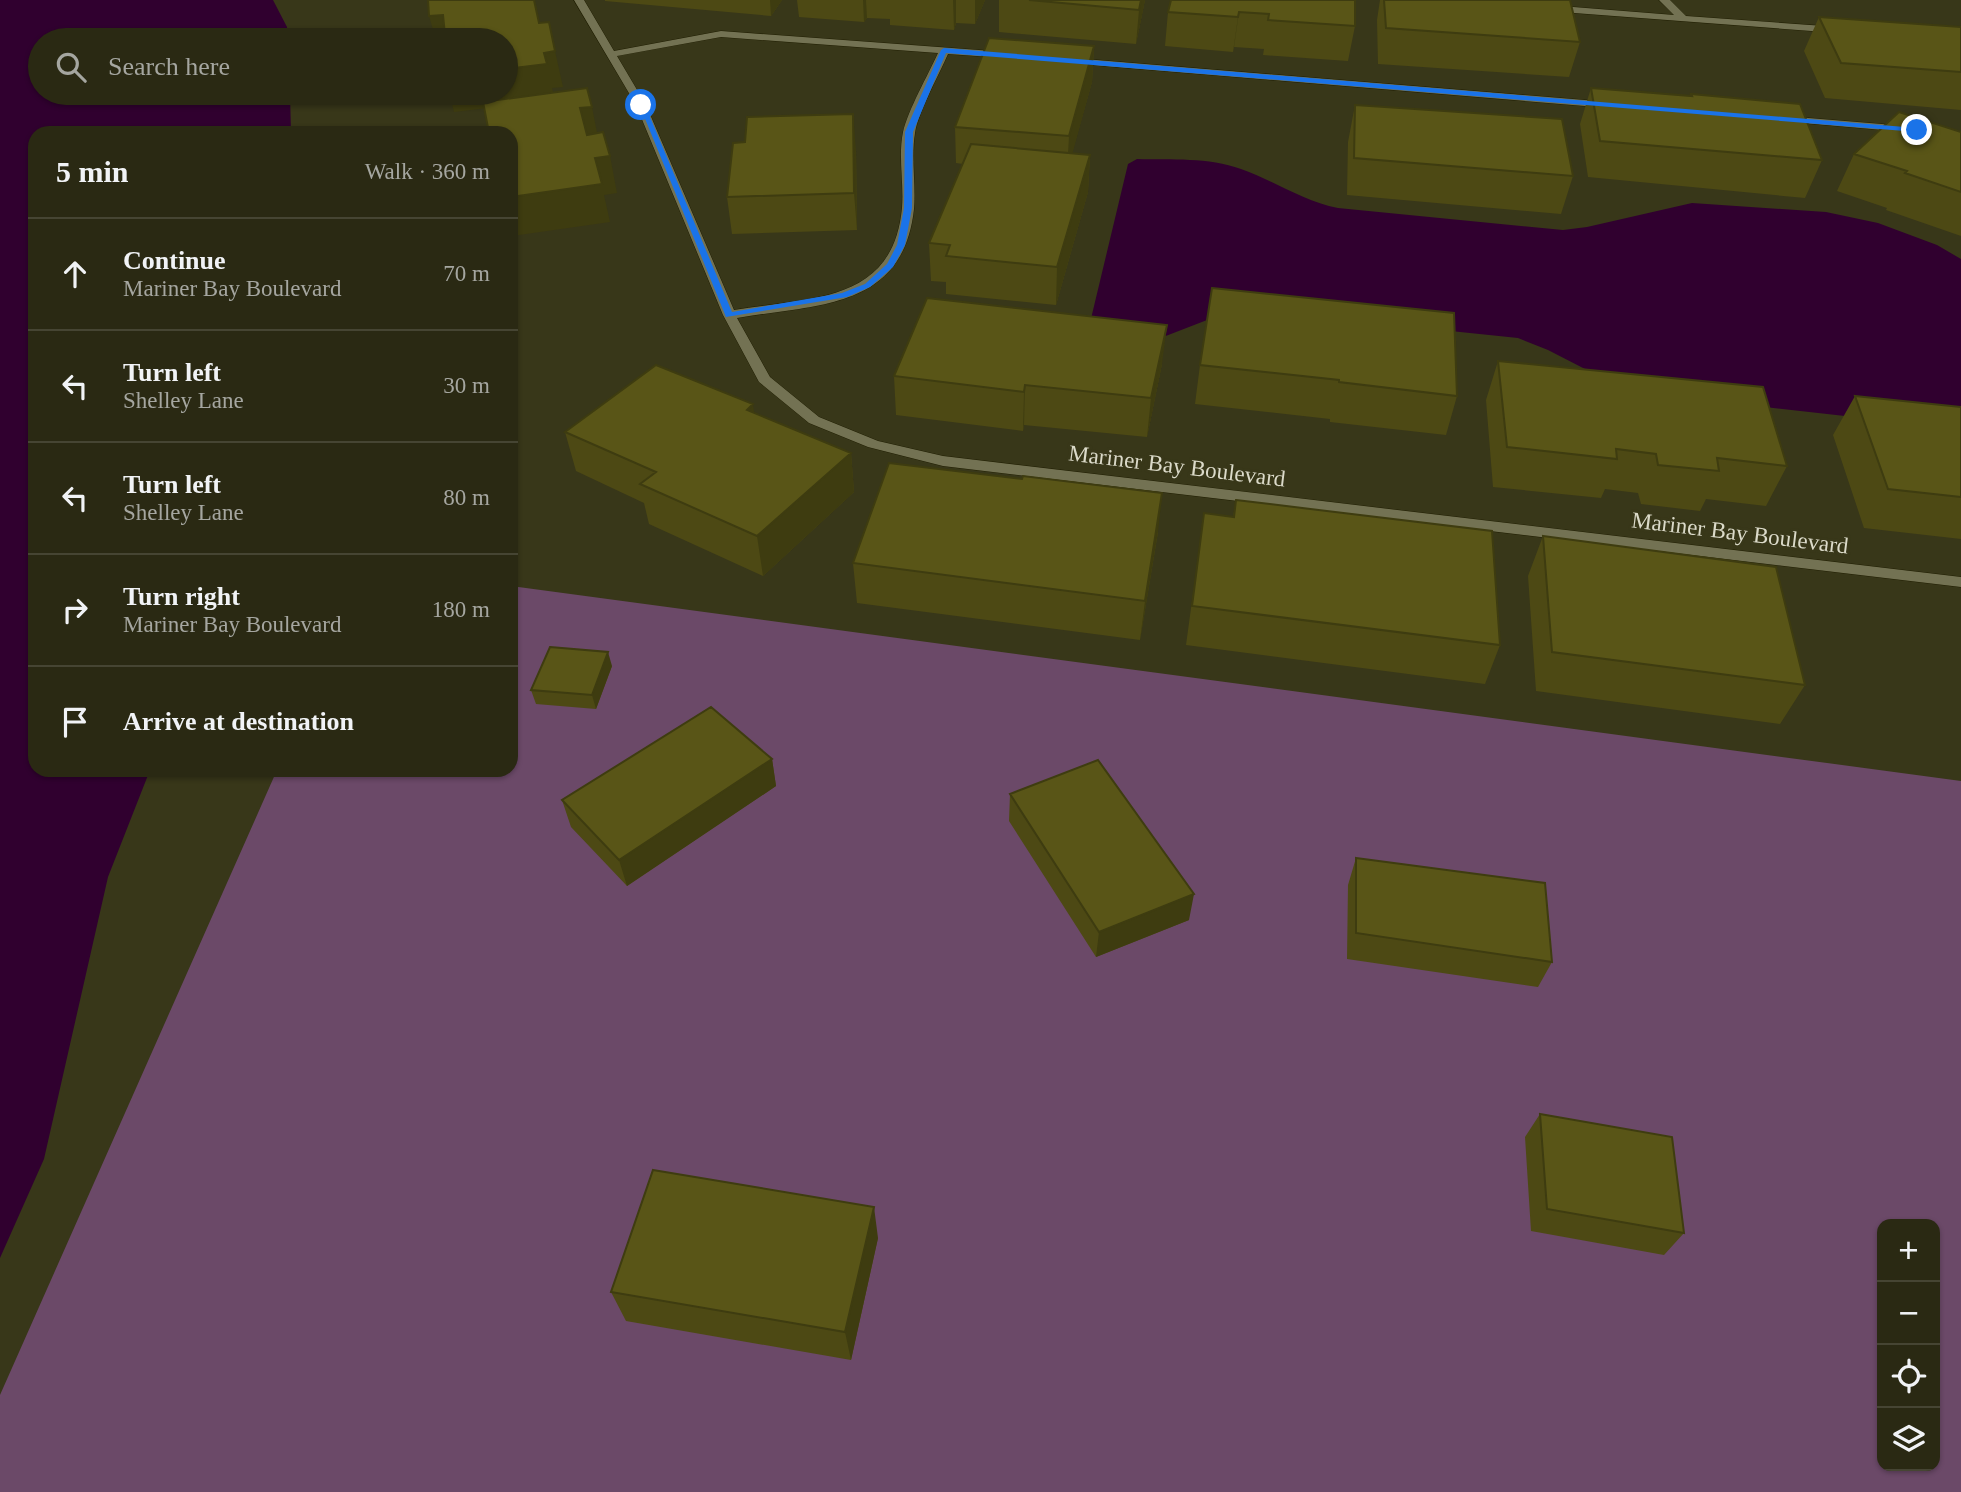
<!DOCTYPE html>
<html lang="en">
<head>
<meta charset="utf-8">
<style>
  :root { --surface:#2a2913; --page:#363521; --text:#f1f3f6; --muted:#a5a6a0; --line:#464533 }
  body { margin:0; font-family:Georgia,serif; background:var(--page); color:var(--text) }
  .controls { position:absolute; right:21px; bottom:21px; display:grid; overflow:hidden; border-radius:14px; box-shadow:0 2px 5px #0004 }
  .controls button { width:63px; height:63px; display:grid; place-items:center; padding:0; border:0; border-bottom:2px solid var(--line); background:var(--surface); color:var(--text); font:35px sans-serif }
  .stop { position:absolute; width:21px; height:21px; margin:-16px; border:5px solid #1a73e8; border-radius:50%; background:#fff }
  .stop.end { background:#1a73e8; border-color:#fff; box-shadow:0 2px 7px #0008 }
  .list { margin:0; padding:0; list-style:none }
  h2 { display:flex; justify-content:space-between; align-items:center; height:91px; margin:0; padding:0 28px; font-size:30px }
  h2 small { font-size:23px; font-weight:400; color:var(--muted) }
  .list li { display:grid; grid-template-columns:46px 1fr auto; gap:21px; align-items:center; box-sizing:border-box; height:112px; padding:0 28px; border-top:2px solid var(--line) }
  .list b { display:block; font-size:26px; white-space:nowrap }
  .list p { margin:0; font-size:23px; white-space:nowrap; color:var(--muted) }
  .list em { font-size:23px; font-style:normal; color:var(--muted) }
  .icon { flex:none; width:38px; height:38px; fill:none; stroke:currentColor; stroke-width:2; stroke-linecap:round; stroke-linejoin:round }
  .map { position:relative; flex:none; width:1961px; height:1492px; overflow:hidden }
  .search { position:absolute; background:var(--surface); box-shadow:0 2px 5px #0004; left:28px; top:28px; width:490px; height:77px; display:flex; align-items:center; gap:18px; box-sizing:border-box; padding:0 24px; border-radius:38px; color:var(--muted); font-size:26px }
  .panel { position:absolute; background:var(--surface); box-shadow:0 2px 5px #0004; left:28px; top:126px; width:490px; height:651px; border-radius:21px }
  .map>svg:first-child { display:block }
  .green { fill:#6b4968; fill-rule:evenodd }
  .water { fill:#30002f }
  .lines { fill:none; stroke-linecap:round; stroke-linejoin:round }
  .minor-casing { stroke:#201e02; stroke-width:1 }
  .minor { fill:#737253; fill-rule:evenodd }
  .wall { fill:#4d4914 }
  .shaded-wall { fill:#3e3c10 }
  .building { fill:#595517; stroke:#3e3c10; stroke-width:2 }
  .route { fill:#1a73e8 }
  .labels { text-anchor:middle; dominant-baseline:central; stroke-width:6; stroke-linejoin:round; paint-order:stroke }
  .street-label { font-size:23px; fill:#dbdac9; stroke:#383719 }
</style>
</head>
<body>
<div class="map">
<svg width="1961" height="1492" viewBox="0 0 1961 1492">
  <rect width="100%" height="100%" fill="#383719"/>
  <path class="green" d="M 511,586 L 1961,781 L 1961,1492 L 0,1492 L 0,1395 L 277,770 L 511,770 ZM 1882,1224 L 1935,1224 L 1935,1466 L 1882,1466 Z"/>
  <path class="water" d="M 0,0 L 273,0 L 287,27 L 288,40 L 40,40 L 40,93 L 290,93 L 291,133 L 35,133 L 35,770 L 150,770 L 108,877 L 44,1159 L 0,1258 Z
    M 1137,159 C 1172,160 1208,157 1241,169 C 1275,181 1303,201 1338,208 L 1563,230 L 1587,227 L 1692,203 L 1826,212 L 1878,223 L 1937,245 L 1961,259 L 1961,429 L 1658,395 L 1620,387 L 1548,350 L 1518,338 L 1296,315 L 1220,315 L 1158,339 L 1089,327 L 1128,164 Z"/>
  <g class="lines">
    <g class="minor-casing">
      <path id="minor" d="M 574,0 L 584,0 L 614,51 L 721,31 L 1006,52 L 1011,55 L 1006,58 L 948,54 C 939,75 918,112 915,133 C 911,158 916,184 914,209 C 903,310 817,304 737,318 L 770,377 L 819,417 L 878,441 L 943,456 L 1961,577 L 1961,587 L 943,466 L 868,447 L 809,423 L 759,382 L 723,315 L 636,105 ZM 721,37 L 938,53 C 928,75 908,110 903,132 C 898,156 904,183 902,208 C 893,304 810,297 734,310 L 646,105 L 617,56 Z
        M 1659,0 L 1670,0 L 1686,16 L 1838,27 L 1843,30 L 1838,33 L 1548,11 L 1543,8 L 1548,5 L 1674,15 Z
        M 1072,58 L 1609,102 L 1614,105 L 1609,108 L 1068,63 L 1068,59 Z
        M 1784,116 L 1906,126 L 1912,129 L 1906,132 L 1780,121 L 1779,119 Z"/>
    </g>
    <use href="#minor" class="minor"/>
  </g>
  <path class="wall" d="M 605,0 L 782,0 L 771,16 L 605,1 Z
    M 797,0 L 985,0 L 975,24 L 956,23 L 954,30 L 890,25 L 890,19 L 867,18 L 864,22 L 799,17 Z
    M 999,0 L 1145,0 L 1136,44 L 999,32 Z
    M 1171,0 L 1355,26 L 1348,61 L 1263,55 L 1264,49 L 1234,47 L 1233,52 L 1165,46 L 1168,12 Z
    M 1380,0 L 1570,0 L 1580,42 L 1569,77 L 1378,64 L 1377,20 Z
    M 1819,17 L 1961,27 L 1961,110 L 1825,98 L 1804,51 Z
    M 1094,46 L 1092,82 L 1072,153 L 1090,155 L 1088,192 L 1056,305 L 946,294 L 946,282 L 931,281 L 929,243 L 963,164 L 956,163 L 955,127 Z
    M 1591,88 L 1691,96 L 1691,94 L 1822,160 L 1805,198 L 1588,177 L 1580,124 Z
    M 1355,105 L 1573,176 L 1561,214 L 1347,195 L 1348,142 Z
    M 1961,132 L 1961,236 L 1886,210 L 1887,208 L 1837,191 L 1854,154 Z
    M 856,151 L 857,230 L 732,234 L 727,197 Z
    M 1454,313 L 1457,396 L 1446,435 L 1330,422 L 1330,419 L 1195,404 L 1200,365 Z
    M 1498,361 L 1787,466 L 1766,506 L 1706,499 L 1700,511 L 1641,504 L 1638,493 L 1605,489 L 1601,498 L 1493,487 L 1486,400 Z
    M 1162,364 L 1147,437 L 1024,425 L 1023,431 L 896,415 L 894,376 Z
    M 1855,396 L 1961,407 L 1961,539 L 1864,528 L 1833,435 Z
    M 754,413 L 851,453 L 854,492 L 763,576 L 649,524 L 644,503 L 576,471 L 565,432 Z
    M 1022,479 L 1158,532 L 1140,640 L 857,603 L 853,563 Z
    M 1236,500 L 1500,645 L 1485,684 L 1186,645 L 1204,513 L 1233,517 Z
    M 1543,536 L 1805,685 L 1780,724 L 1536,691 L 1528,576 Z
    M 612,666 L 596,709 L 536,704 L 531,690 Z
    M 772,759 L 776,786 L 627,886 L 571,827 L 562,800 Z
    M 1010,794 L 1189,920 L 1096,957 L 1009,821 Z
    M 1356,858 L 1552,962 L 1538,987 L 1347,959 L 1348,885 Z
    M 1540,1114 L 1684,1233 L 1664,1255 L 1531,1231 L 1525,1137 Z
    M 878,1238 L 851,1360 L 626,1321 L 611,1292 Z"/>
  <path class="shaded-wall" d="M 533,0 L 450,40 L 436,40 L 429,16 Z
    M 770,0 L 782,0 L 771,16 Z
    M 863,0 L 866,0 L 867,18 L 864,22 Z
    M 953,0 L 956,0 L 956,23 L 954,30 Z
    M 975,0 L 985,0 L 975,24 Z
    M 1141,0 L 1145,0 L 1136,44 L 1139,10 Z
    M 1239,12 L 1234,47 L 1233,52 L 1238,17 Z
    M 1094,46 L 1092,82 L 1067,173 L 1069,136 Z
    M 555,51 L 563,87 L 552,88 L 555,100 L 454,112 L 449,93 L 506,93 L 506,69 L 544,53 Z
    M 592,107 L 599,143 L 588,145 L 580,108 Z
    M 853,114 L 856,151 L 857,230 L 854,193 Z
    M 1090,155 L 1088,192 L 1056,305 L 1057,267 Z
    M 610,156 L 617,193 L 604,195 L 610,222 L 512,236 L 511,231 L 511,197 L 595,158 Z
    M 1167,325 L 1162,364 L 1147,437 L 1151,398 Z
    M 1025,385 L 1024,425 L 1023,431 L 1024,392 Z
    M 753,404 L 758,444 L 747,410 Z
    M 851,453 L 854,492 L 763,576 L 757,536 Z
    M 1162,493 L 1158,532 L 1140,640 L 1145,601 Z
    M 608,652 L 612,666 L 596,709 L 592,695 Z
    M 772,759 L 776,786 L 627,886 L 619,860 Z
    M 1194,894 L 1189,920 L 1096,957 L 1099,932 Z
    M 874,1207 L 878,1238 L 851,1360 L 845,1332 Z"/>
  <path class="building" d="M 428,0 L 534,0 L 539,23 L 549,22 L 555,51 L 544,53 L 547,64 L 506,69 L 506,40 L 441,40 L 440,35 L 445,35 L 443,15 L 429,16 Z
    M 1029,0 L 1141,0 L 1139,10 Z
    M 1171,0 L 1355,0 L 1355,26 L 1268,20 L 1269,14 L 1239,12 L 1238,17 L 1168,12 Z
    M 1384,0 L 1570,0 L 1580,42 L 1386,28 Z
    M 1819,17 L 1961,27 L 1961,72 L 1841,63 Z
    M 989,38 L 1094,46 L 1069,136 L 955,127 Z
    M 587,88 L 592,107 L 580,108 L 587,135 L 603,132 L 610,156 L 595,158 L 602,184 L 511,197 L 511,133 L 489,133 L 483,102 Z
    M 1591,88 L 1692,96 L 1691,94 L 1800,104 L 1822,160 L 1600,141 Z
    M 1355,105 L 1562,119 L 1573,176 L 1354,158 Z
    M 1899,112 L 1961,132 L 1961,192 L 1905,173 L 1907,171 L 1854,154 Z
    M 853,114 L 854,193 L 727,197 L 733,143 L 745,142 L 747,117 Z
    M 971,144 L 1090,155 L 1057,267 L 946,256 L 950,245 L 929,243 Z
    M 1212,288 L 1454,313 L 1457,396 L 1339,382 L 1339,380 L 1200,365 Z
    M 927,298 L 1167,325 L 1151,398 L 1025,385 L 1024,392 L 894,376 Z
    M 1498,361 L 1763,387 L 1787,466 L 1717,458 L 1719,471 L 1658,465 L 1656,454 L 1616,449 L 1617,459 L 1507,447 Z
    M 656,365 L 753,404 L 747,410 L 851,453 L 757,536 L 640,484 L 656,472 L 565,432 Z
    M 1855,396 L 1961,407 L 1961,497 L 1888,489 Z
    M 889,463 L 1022,479 L 1023,476 L 1162,493 L 1145,601 L 853,563 Z
    M 1236,500 L 1492,531 L 1500,645 L 1192,606 L 1204,513 L 1234,517 Z
    M 1543,536 L 1776,567 L 1805,685 L 1552,652 Z
    M 550,647 L 608,652 L 592,695 L 531,690 Z
    M 711,707 L 772,759 L 619,860 L 562,800 Z
    M 1098,760 L 1194,894 L 1099,932 L 1010,794 Z
    M 1356,858 L 1545,883 L 1552,962 L 1356,933 Z
    M 1540,1114 L 1672,1137 L 1684,1233 L 1547,1209 Z
    M 653,1170 L 874,1207 L 845,1332 L 611,1292 Z"/>
  <path class="route" d="M 944,48 L 1917,128 L 1921,130 L 1917,132 L 946,53 L 913,132 L 912,208 L 905,245 L 893,267 L 870,287 L 847,297 L 726,317 L 639,104 L 645,105 L 732,312 L 842,293 L 865,284 L 887,264 L 897,245 L 904,208 L 905,132 L 941,50 Z"/>
  <g class="labels">
    <g class="street-label">
      <text transform="translate(1177 466) rotate(7)">Mariner Bay Boulevard</text>
      <text transform="translate(1740 533) rotate(7)">Mariner Bay Boulevard</text>
    </g>
  </g>
</svg>
<div class="controls">
<button>+</button>
<button>−</button>
<button><svg class="icon" aria-label="locate" viewBox="0 0 24 24"><circle cx="12" cy="12" r="6"/><path d="M12 2v4M12 18v4M2 12h4M18 12h4"/></svg></button>
<button><svg class="icon" aria-label="layers" viewBox="0 0 24 24"><path d="M12 4l9 5-9 5-9-5zM3 14l9 5 9-5"/></svg></button>
</div>
<div class="stop" style="left:641px;top:105px"></div>
<div class="stop end" style="left:1917px;top:130px"></div>
<div class="search"><svg class="icon" aria-label="search" viewBox="0 0 24 24"><circle cx="10" cy="10" r="6"/><path d="M15 15l6 6"/></svg>Search here</div>
<section class="panel">
<h2>5 min<small>Walk · 360 m</small></h2>
<ul class="list">
<li><svg class="icon" aria-label="ahead" viewBox="0 0 24 24"><path d="M12 20V5M6 11l6-6 6 6"/></svg><div><b>Continue</b><p>Mariner Bay Boulevard</p></div><em>70 m</em></li>
<li><svg class="icon" aria-label="left" viewBox="0 0 24 24"><path d="M17 20v-9H6M10 6l-5 5 5 5"/></svg><div><b>Turn left</b><p>Shelley Lane</p></div><em>30 m</em></li>
<li><svg class="icon" aria-label="left" viewBox="0 0 24 24"><path d="M17 20v-9H6M10 6l-5 5 5 5"/></svg><div><b>Turn left</b><p>Shelley Lane</p></div><em>80 m</em></li>
<li><svg class="icon" aria-label="right" viewBox="0 0 24 24"><path d="M7 20v-9h11M14 6l5 5-5 5"/></svg><div><b>Turn right</b><p>Mariner Bay Boulevard</p></div><em>180 m</em></li>
<li><svg class="icon" aria-label="arrive" viewBox="0 0 24 24"><path d="M6 21V4h12l-3 4 3 4H6"/></svg><div><b>Arrive at destination</b></div></li>
</ul>
</section>
</div>
</body>
</html>
